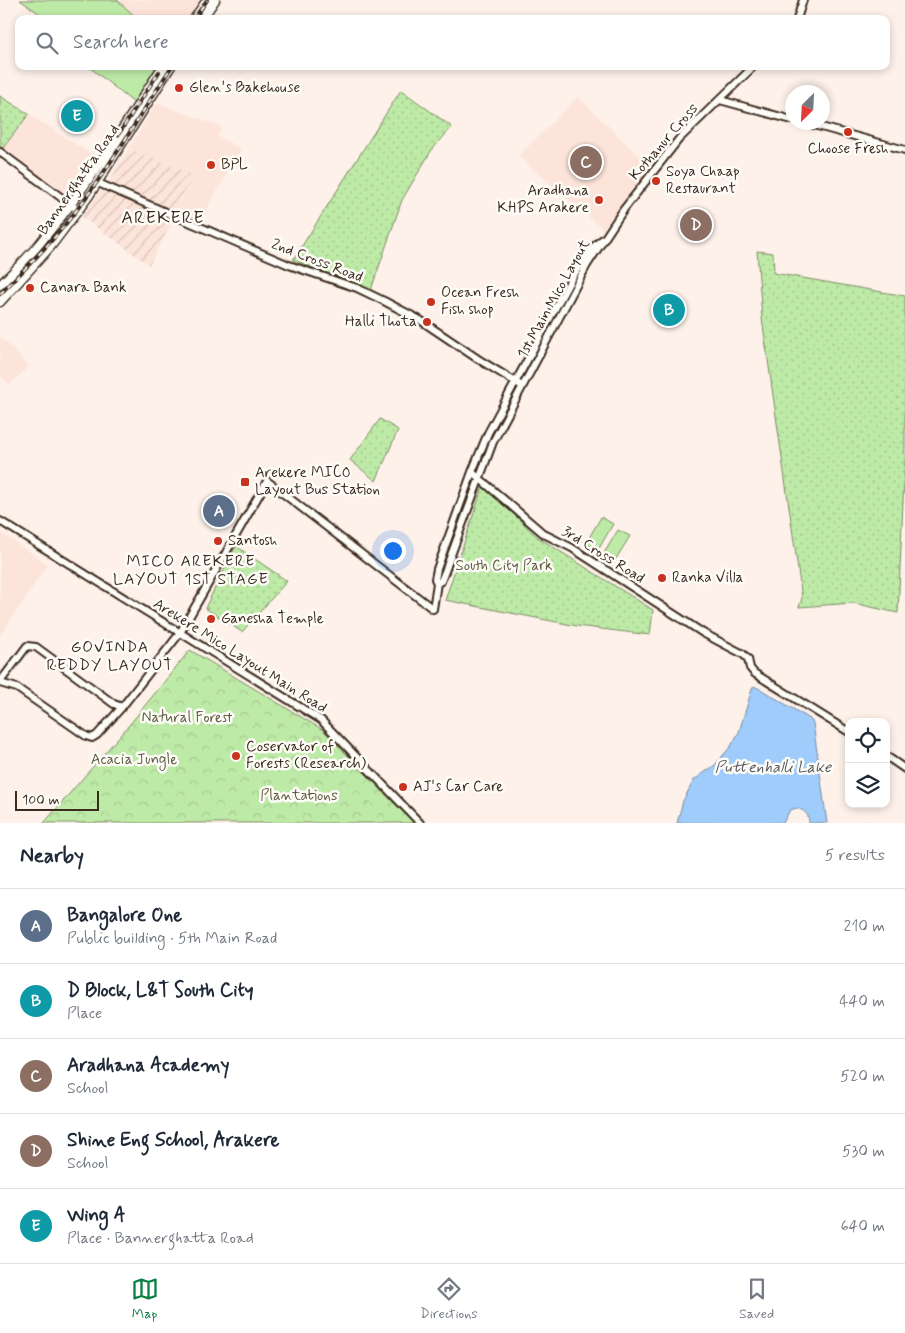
<!DOCTYPE html>
<html lang="en">
<head>
<meta charset="utf-8">
<style>
  :root { --surface:#fff; --page:#f2f2f3; --text:#1f2937; --muted:#747a83; --line:#e0e1e3; --accent:#0b8043 }
  body { margin:0; font-family:Mynerve,sans-serif; background:var(--page); color:var(--text) }
  .controls { position:absolute; right:15px; bottom:15px; display:grid; overflow:hidden; border-radius:10px; box-shadow:0 2px 8px #0003 }
  .controls button { width:45px; height:45px; display:grid; place-items:center; padding:0; border:0; border-bottom:1px solid var(--line); background:var(--surface); color:var(--text); font:25px sans-serif }
  .compass { position:absolute; left:785px; top:85px; width:45px; height:45px; border-radius:50%; background:var(--surface); box-shadow:0 2px 8px #0003; rotate:204deg }
  .scale { position:absolute; left:15px; bottom:12px; width:84px; box-sizing:border-box; padding-left:5px; border:2px solid #3b2a1e; border-top:0; font-size:14px; line-height:18px; white-space:nowrap; color:#3b2a1e; -webkit-text-stroke:4px #fdfcf7; paint-order:stroke }
  .you { position:absolute; left:392px; top:550px; width:18px; height:18px; margin:-12px; border:4px solid #fff; border-radius:50%; background:#1a73e8; box-shadow:0 0 0 8px #1a73e833 }
  .badge { display:grid; place-items:center; width:32px; height:32px; border-radius:50%; background:var(--accent); color:#fff; font-size:16px; font-weight:700 }
  .pin { position:absolute; translate:-50% -50%; border:2px solid #fff; box-shadow:0 1px 5px #0006 }
  .list { margin:0; padding:0; list-style:none }
  h2 { display:flex; justify-content:space-between; align-items:center; height:65px; margin:0; padding:0 20px; font-size:21px }
  h2 small { font-size:16px; font-weight:400; color:var(--muted) }
  .list li { display:grid; grid-template-columns:32px 1fr auto; gap:15px; align-items:center; box-sizing:border-box; height:75px; padding:0 20px; border-top:1px solid var(--line) }
  .list b { display:block; font-size:19px; white-space:nowrap }
  .list p { margin:0; font-size:16px; white-space:nowrap; color:var(--muted) }
  .list em { font-size:16px; font-style:normal; color:var(--muted) }
  .icon { flex:none; width:28px; height:28px; fill:none; stroke:currentColor; stroke-width:2; stroke-linecap:round; stroke-linejoin:round }
  .map { position:relative; flex:none; width:905px; height:823px; overflow:hidden }
  .search { position:absolute; background:var(--surface); box-shadow:0 2px 8px #0003; left:15px; right:15px; top:15px; height:55px; display:flex; align-items:center; gap:12px; box-sizing:border-box; padding:0 18px; border-radius:10px; color:var(--muted); font-size:19px }
  .sheet { height:440px; background:var(--surface) }
  nav { display:flex; justify-content:space-around; align-items:center; box-sizing:border-box; height:70px; border-top:1px solid var(--line); background:var(--surface); font-size:14px; color:var(--muted) }
  nav a { display:grid; justify-items:center; gap:2px }
  nav .on { color:var(--accent) }
  .map>svg:first-child { display:block }
  .built { fill:#fde4da }
  .industrial { fill:url(#industrial-furrows) }
  .grass { fill:url(#grass-dots); stroke:#7c8a62 }
  .forest { fill:url(#forest-crowns); stroke:#7c8a62 }
  .pitch { fill:#beeaa7; stroke:#7c8a62 }
  .water { fill:#9fccfa; stroke:#778ba2 }
  .lines { fill:none; stroke-linecap:round; stroke-linejoin:round }
  .tertiary-casing { stroke:#3b2a1e; stroke-width:10 }
  .primary-casing { stroke:#3b2a1e; stroke-width:11 }
  .tertiary { stroke:#fdfcf7; stroke-width:6 }
  .primary { stroke:#fdfcf7; stroke-width:8 }
  .rail-casing { stroke:#3b2a1e; stroke-width:4 }
  .rail { stroke:#fdfcf7; stroke-width:2; stroke-dasharray:5.5; stroke-linecap:butt }
  .poi-dot { fill:#c8321e; stroke:#fdfcf7; stroke-width:2 }
  .labels { text-anchor:middle; dominant-baseline:central; stroke-width:5; stroke-linejoin:round; paint-order:stroke }
  .poi-label { font-size:15px; fill:#3b2a1e; stroke:#fdfcf7; text-anchor:start }
  .street-label { font-size:15px; fill:#3b2a1e; stroke:#fdfcf7 }
  .park-label { font-size:15px; fill:#5c5a40; stroke:#fdfcf7 }
  .neighbourhood-label { font-size:16px; letter-spacing:1px; fill:#3b2a1e; stroke:#fdfcf7 }
  .water-label { font-size:16px; font-style:italic; fill:#595b60; stroke:#fdfcf7 }
  .quarter-label { font-size:18px; letter-spacing:1px; fill:#3b2a1e; stroke:#fdfcf7 }
</style>
</head>
<body>
<div class="map">
<svg width="905" height="823" viewBox="0 0 905 823">
  <defs>
    <pattern id="industrial-furrows" width="10" height="10" patternUnits="userSpaceOnUse" patternTransform="scale(1.25)"><rect width="10" height="10" fill="#fde4da"/><path d="M-1 1l2-2M0 10L10 0M9 11l2-2" fill="none" stroke="#dac4bb"/></pattern>
    <pattern id="grass-dots" width="8" height="8" patternUnits="userSpaceOnUse" patternTransform="scale(1.25)"><rect width="8" height="8" fill="#beeaa7"/><path d="M2 2h.1M6 6h.1" fill="none" stroke="#a4c98f" stroke-width="1.8" stroke-linecap="round"/></pattern>
    <pattern id="forest-crowns" width="20" height="18" patternUnits="userSpaceOnUse" patternTransform="scale(1.25)"><rect width="20" height="18" fill="#beeaa7"/><path d="M2 6a3 3 0 1 1 6 0M12 15a3 3 0 1 1 6 0" fill="none" stroke="#a4c98f"/></pattern>
  </defs>
  <rect width="100%" height="100%" fill="#fdf1ea"/>
  <filter id="ink" filterUnits="userSpaceOnUse"><feTurbulence type="fractalNoise" baseFrequency=".02" numOctaves="2"/><feDisplacementMap in="SourceGraphic" scale="10" xChannelSelector="R" yChannelSelector="G"/><feConvolveMatrix kernelMatrix="1 2 1 2 8 2 1 2 1" color-interpolation-filters="sRGB"/></filter>
  <g filter="url(#ink)">
    <path class="built" d="M 117,0 L 202,0 L 190,19 L 138,19 Z
      M 578,97 L 653,169 L 605,231 L 518,156 Z
      M 157,103 L 222,127 L 217,136 L 241,149 L 199,223 L 175,213 L 194,177 L 129,148 Z
      M 29,114 L 97,158 L 93,167 L 70,200 L 3,148 Z
      M 0,336 L 29,366 L 10,385 L 0,376 Z
      M 0,532 L 48,564 L 0,636 Z"/>
    <path class="industrial" d="M 129,148 L 194,176 L 175,213 L 108,183 Z
      M 103,188 L 174,219 L 149,265 L 82,217 Z"/>
    <path class="grass" d="M 401,90 L 452,127 L 431,151 L 402,200 L 371,290 L 293,260 Z
      M 0,96 L 29,114 L 3,148 L 0,146 Z
      M 757,251 L 773,253 L 774,273 L 905,296 L 905,457 L 898,613 L 853,603 L 799,607 L 802,598 L 762,318 Z
      M 380,419 L 398,430 L 376,481 L 350,460 Z
      M 483,486 L 539,538 L 653,610 L 650,635 L 577,626 L 445,600 Z
      M 236,546 L 287,581 L 242,632 L 205,608 Z"/>
    <path class="forest" d="M 190,650 L 323,730 L 414,823 L 44,823 L 130,724 Z"/>
    <path class="pitch" d="M 20,0 L 117,0 L 138,19 L 47,19 Z
      M 88,66 L 158,66 L 134,103 Z
      M 601,517 L 613,524 L 598,550 L 586,543 Z
      M 618,530 L 630,536 L 614,562 L 603,555 Z"/>
    <path class="water" d="M 754,686 L 762,690 L 810,719 L 813,723 L 827,823 L 809,823 C 809,814 805,811 797,808 L 790,810 L 783,823 L 677,823 L 683,801 L 694,780 L 715,765 L 731,746 L 739,732 L 752,689 Z"/>
    <g class="lines">
      <g class="tertiary-casing">
        <path id="tertiary" d="M 797,19 L 803,0
          M 720,100 L 792,120
          M 803,122 L 905,150
          M 0,152 L 78,210
          M 98,183 L 289,265 L 357,288 L 384,301 L 420,320 L 478,359 L 519,384
          M 472,472 L 544,534 L 572,548 L 703,633 L 743,654 L 748,659 L 750,668 L 754,673 L 849,732
          M 0,521 L 321,720 L 420,823
          M 437,583 L 441,581 L 444,574 L 493,442 L 587,265 L 624,209 L 679,139 L 754,66
          M 0,682 L 27,646 L 36,647 L 114,704 L 122,707
          M 0,683 L 17,688 L 86,736 L 92,738 L 97,735 L 122,707 L 180,633 L 267,481 L 433,609 L 437,583 L 435,579 L 437,569 L 472,472 L 488,433 L 571,279 C 580,266 589,248 603,239
          M 886,756 L 905,769"/>
      </g>
      <g class="primary-casing">
        <path id="primary" d="M 194,19 L 207,0
          M 202,19 L 215,0
          M 0,285 C 15,270 31,255 44,238 C 89,185 125,124 163,66
          M 0,302 L 51,246 L 88,197 L 171,66"/>
      </g>
      <use href="#tertiary" class="tertiary"/>
      <use href="#primary" class="primary"/>
      <g class="rail-casing">
        <path id="rail" d="M 194,19 L 207,0
          M 118,135 L 159,72
          M 0,294 C 18,276 36,258 53,239 C 97,189 135,123 172,66"/>
      </g>
      <use href="#rail" class="rail"/>
    </g>
  </g>
  <g class="poi-dot">
    <circle cx="179" cy="88" r="5"/>
    <circle cx="848" cy="132" r="5"/>
    <circle cx="211" cy="165" r="5"/>
    <circle cx="656" cy="181" r="5"/>
    <circle cx="599" cy="200" r="5"/>
    <circle cx="30" cy="288" r="5"/>
    <circle cx="431" cy="302" r="5"/>
    <circle cx="427" cy="322" r="5"/>
    <rect x="240" y="477" width="10" height="10" rx="2.5"/>
    <circle cx="218" cy="541" r="5"/>
    <circle cx="662" cy="578" r="5"/>
    <circle cx="211" cy="619" r="5"/>
    <circle cx="236" cy="756" r="5"/>
    <circle cx="403" cy="787" r="5"/>
  </g>
  <g class="labels">
    <g class="poi-label">
      <text x="189" y="88">Glen's Bakehouse</text>
      <text x="848" y="149" text-anchor="middle">Choose Fresh</text>
      <text x="221" y="165">BPL</text>
      <text x="666" y="172">Soya Chaap<tspan x="666" dy="17">Restaurant</tspan></text>
      <text x="589" y="191" text-anchor="end">Aradhana<tspan x="589" dy="17">KHPS Arakere</tspan></text>
      <text x="40" y="288">Canara Bank</text>
      <text x="441" y="293">Ocean Fresh<tspan x="441" dy="17">Fish shop</tspan></text>
      <text x="417" y="322" text-anchor="end">Halli Thota</text>
      <text x="255" y="473">Arekere MICO<tspan x="255" dy="17">Layout Bus Station</tspan></text>
      <text x="228" y="541">Santosh</text>
      <text x="672" y="578">Ranka Villa</text>
      <text x="221" y="619">Ganesha Temple</text>
      <text x="246" y="747">Coservator of<tspan x="246" dy="17">Forests (Research)</tspan></text>
      <text x="413" y="787">AJ's Car Care</text>
    </g>
    <g class="street-label">
      <text transform="translate(664 142) rotate(-49)">Kothanur Cross</text>
      <text transform="translate(79 180) rotate(-55)">Bannerghatta Road</text>
      <text transform="translate(317 261) rotate(21)">2nd Cross Road</text>
      <text transform="translate(554 299) rotate(-61)">1st Main Mico Layout</text>
      <text transform="translate(603 555) rotate(32)">3rd Cross Road</text>
      <text transform="translate(240 656) rotate(32)">Arekere Mico Layout Main Road</text>
    </g>
    <g class="park-label">
      <text x="504" y="566">South City Park</text>
      <text x="187" y="718">Natural Forest</text>
      <text x="134" y="760">Acacia Jungle</text>
      <text x="299" y="796">Plantations</text>
    </g>
    <g class="neighbourhood-label">
      <text x="191" y="561">MICO AREKERE<tspan x="191" dy="18">LAYOUT 1ST STAGE</tspan></text>
      <text x="110" y="647">GOVINDA<tspan x="110" dy="18">REDDY LAYOUT</tspan></text>
    </g>
    <g class="water-label">
      <text x="773" y="767">Puttenhalli Lake</text>
    </g>
    <g class="quarter-label">
      <text x="163" y="218">AREKERE</text>
    </g>
  </g>
</svg>
<div class="controls">
<button><svg class="icon" aria-label="locate" viewBox="0 0 24 24"><circle cx="12" cy="12" r="6"/><path d="M12 2v4M12 18v4M2 12h4M18 12h4"/></svg></button>
<button><svg class="icon" aria-label="layers" viewBox="0 0 24 24"><path d="M12 4l9 5-9 5-9-5zM3 14l9 5 9-5"/></svg></button>
</div>
<svg class="compass" viewBox="-18 -18 36 36"><path d="M0-13l5 13h-10z" fill="#e53935"/><path d="M0 13l5-13h-10z" fill="#747a83"/></svg>
<div class="scale">100 m</div>
<div class="you"></div>
<div class="pin badge" style="left:219px;top:511px;background:#5c6f8a">A</div>
<div class="pin badge" style="left:669px;top:310px;background:#0f9aa8">B</div>
<div class="pin badge" style="left:586px;top:162px;background:#8d6e63">C</div>
<div class="pin badge" style="left:696px;top:225px;background:#8d6e63">D</div>
<div class="pin badge" style="left:77px;top:116px;background:#0f9aa8">E</div>
<div class="search"><svg class="icon" aria-label="search" viewBox="0 0 24 24"><circle cx="10" cy="10" r="6"/><path d="M15 15l6 6"/></svg>Search here</div>
</div>
<section class="sheet">
<h2>Nearby<small>5 results</small></h2>
<ul class="list">
<li><span class="badge" style="background:#5c6f8a">A</span><div><b>Bangalore One</b><p>Public building · 5th Main Road</p></div><em>210 m</em></li>
<li><span class="badge" style="background:#0f9aa8">B</span><div><b>D Block, L&amp;T South City</b><p>Place</p></div><em>440 m</em></li>
<li><span class="badge" style="background:#8d6e63">C</span><div><b>Aradhana Academy</b><p>School</p></div><em>520 m</em></li>
<li><span class="badge" style="background:#8d6e63">D</span><div><b>Shine Eng School, Arakere</b><p>School</p></div><em>530 m</em></li>
<li><span class="badge" style="background:#0f9aa8">E</span><div><b>Wing A</b><p>Place · Bannerghatta Road</p></div><em>640 m</em></li>
</ul>
</section>
<nav>
<a class="on"><svg class="icon" aria-label="map" viewBox="0 0 24 24"><path d="M3 6l6-2 6 2 6-2v14l-6 2-6-2-6 2zM9 4v14M15 6v14"/></svg>Map</a>
<a><svg class="icon" aria-label="directions" viewBox="0 0 24 24"><path d="M12 3l9 9-9 9-9-9zM9 14v-3h6M13 9l2 2-2 2"/></svg>Directions</a>
<a><svg class="icon" aria-label="saved" viewBox="0 0 24 24"><path d="M7 4h10v16l-5-4-5 4z"/></svg>Saved</a>
</nav>
</body>
</html>
